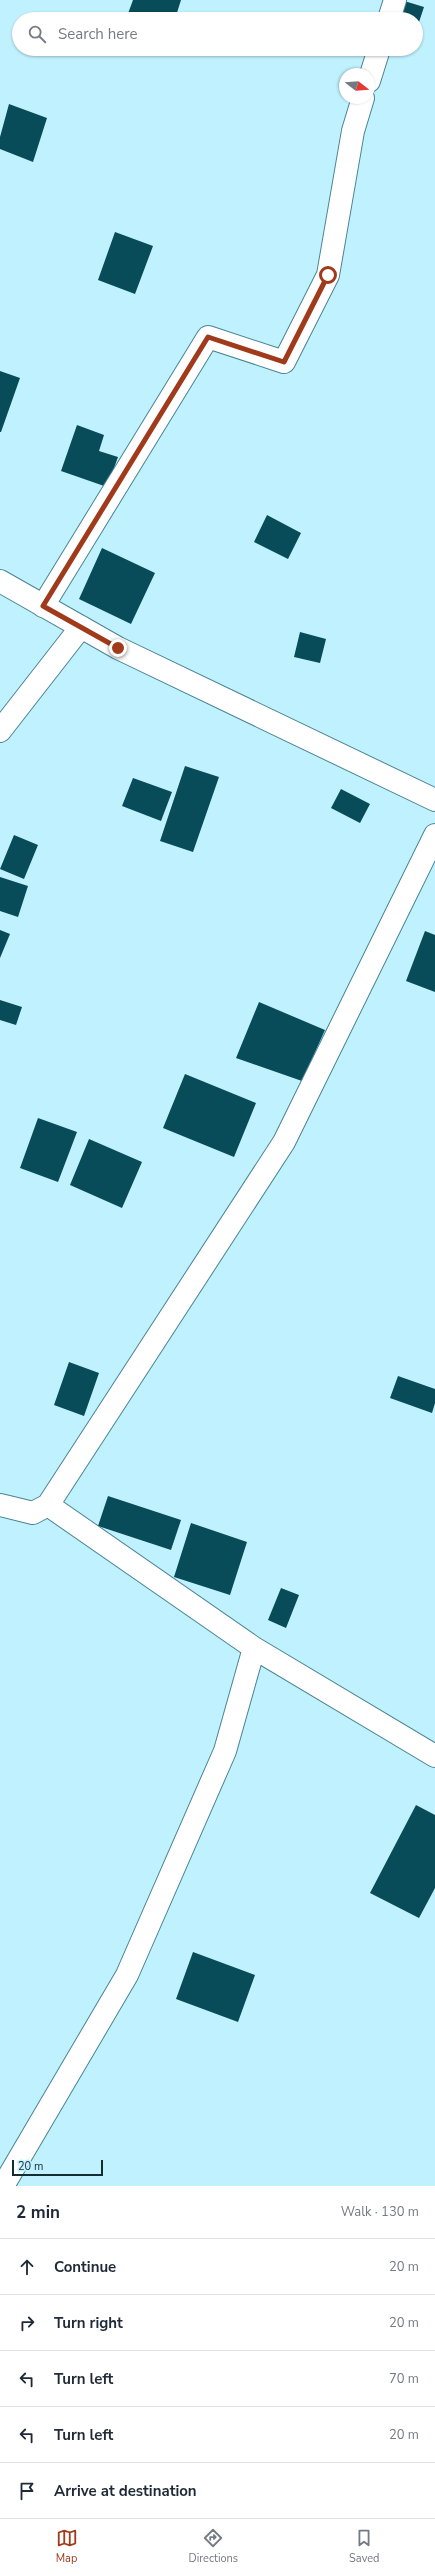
<!DOCTYPE html>
<html lang="en">
<head>
<meta charset="utf-8">
<style>
  :root { --surface:#fff; --page:#f6f6f7; --text:#1f2937; --muted:#747a83; --line:#e0e1e3; --accent:#a13a1b }
  body { margin:0; font-family:"Nunito Sans",sans-serif; background:var(--page); color:var(--text) }
  .compass { position:absolute; left:339px; top:68px; width:36px; height:36px; border-radius:50%; background:var(--surface); box-shadow:0 1px 3px #0004; rotate:107deg }
  .scale { position:absolute; left:12px; bottom:10px; width:91px; box-sizing:border-box; padding-left:4px; border:2px solid #142d33; border-top:0; font-size:11px; line-height:14px; white-space:nowrap; color:#142d33; -webkit-text-stroke:3px #c0f1fe; paint-order:stroke }
  .stop { position:absolute; width:12px; height:12px; margin:-9px; border:3px solid #a13a1b; border-radius:50%; background:#fff }
  .stop.end { background:#a13a1b; border-color:#fff; box-shadow:0 1px 4px #0008 }
  .list { margin:0; padding:0; list-style:none }
  h2 { display:flex; justify-content:space-between; align-items:center; height:52px; margin:0; padding:0 16px; font-size:17px }
  h2 small { font-size:13px; font-weight:400; color:var(--muted) }
  .list li { display:grid; grid-template-columns:26px 1fr auto; gap:12px; align-items:center; box-sizing:border-box; height:56px; padding:0 16px; border-top:1px solid var(--line) }
  .list b { display:block; font-size:15px; white-space:nowrap }
  .list em { font-size:13px; font-style:normal; color:var(--muted) }
  .icon { flex:none; width:22px; height:22px; fill:none; stroke:currentColor; stroke-width:2; stroke-linecap:round; stroke-linejoin:round }
  .map { position:relative; flex:none; width:435px; height:2186px; overflow:hidden }
  .search { position:absolute; background:var(--surface); box-shadow:0 1px 3px #0004; left:12px; right:12px; top:12px; height:44px; display:flex; align-items:center; gap:10px; box-sizing:border-box; padding:0 14px; border-radius:22px; color:var(--muted); font-size:15px }
  .sheet { height:332px; background:var(--surface) }
  nav { display:flex; justify-content:space-around; align-items:center; box-sizing:border-box; height:56px; border-top:1px solid var(--line); background:var(--surface); font-size:11px; color:var(--muted) }
  nav a { display:grid; justify-items:center; gap:2px }
  nav .on { color:var(--accent) }
  .map>svg:first-child { display:block }
  .building { fill:#084b59 }
  .lines { fill:none; stroke-linecap:round; stroke-linejoin:round }
  .minor-casing { stroke:#498493; stroke-width:24 }
  .secondary-casing { stroke:#498493; stroke-width:24 }
  .minor { stroke:#fff; stroke-width:22 }
  .secondary { stroke:#fff; stroke-width:22 }
  .route { stroke:#a13a1b; stroke-width:5 }
</style>
</head>
<body>
<div class="map">
<svg width="435" height="2186" viewBox="0 0 435 2186">
  <rect width="100%" height="100%" fill="#c0f1fe"/>
  <path class="building" d="M 133,0 L 181,0 L 175,19 L 126,19 Z
    M 401,0 L 424,7 L 416,31 L 416,19 L 394,19 Z
    M 9,104 L 47,118 L 33,162 L 0,149 L 0,137 Z
    M 115,232 L 153,246 L 135,294 L 98,280 Z
    M 0,371 L 20,378 L 1,432 L 0,432 Z
    M 77,425 L 104,435 L 99,451 L 118,457 L 107,487 L 61,471 Z
    M 267,515 L 301,533 L 288,559 L 254,542 Z
    M 102,548 L 155,573 L 131,624 L 79,599 Z
    M 300,632 L 326,639 L 320,663 L 294,657 Z
    M 185,766 L 219,777 L 193,852 L 160,841 Z
    M 133,778 L 172,792 L 161,821 L 122,806 Z
    M 341,789 L 370,804 L 360,823 L 331,808 Z
    M 14,835 L 38,845 L 24,879 L 0,869 Z
    M 0,877 L 28,886 L 18,917 L 0,911 Z
    M 0,930 L 10,934 L 0,958 Z
    M 425,931 L 435,935 L 435,992 L 406,981 Z
    M 0,1000 L 22,1007 L 16,1025 L 0,1020 Z
    M 259,1002 L 325,1030 L 302,1081 L 236,1058 Z
    M 185,1074 L 256,1103 L 234,1157 L 163,1128 Z
    M 38,1118 L 77,1132 L 58,1182 L 20,1168 Z
    M 89,1139 L 142,1162 L 122,1208 L 70,1185 Z
    M 69,1362 L 99,1373 L 84,1416 L 54,1405 Z
    M 398,1376 L 435,1389 L 435,1403 L 432,1413 L 390,1398 Z
    M 108,1496 L 181,1520 L 171,1550 L 98,1526 Z
    M 191,1523 L 247,1542 L 230,1595 L 174,1577 Z
    M 281,1588 L 299,1595 L 286,1628 L 268,1620 Z
    M 416,1805 L 435,1815 L 435,1888 L 419,1918 L 370,1893 Z
    M 193,1952 L 255,1975 L 238,2022 L 176,1999 Z"/>
  <g class="lines">
    <g class="minor-casing">
      <path id="minor" d="M 389,19 L 395,0
        M 369,81 L 379,49
        M 43,606 L 208,337 L 284,362 L 328,275 L 353,131 L 363,98
        M 0,731 L 81,627
        M 0,1505 L 33,1513 L 48,1505 L 284,1142 L 435,835
        M 254,1648 L 435,1756
        M 3,2186 L 127,1975 L 225,1751 L 254,1648 L 48,1505"/>
    </g>
    <g class="secondary-casing">
      <path id="secondary" d="M 0,581 L 118,648 L 435,800"/>
    </g>
    <use href="#minor" class="minor"/>
    <use href="#secondary" class="secondary"/>
  </g>
  <g class="lines">
    <path class="route" d="M 118,648 L 43,606 L 208,337 L 284,362 L 328,275"/>
  </g>
</svg>
<svg class="compass" viewBox="-18 -18 36 36"><path d="M0-13l5 13h-10z" fill="#e53935"/><path d="M0 13l5-13h-10z" fill="#747a83"/></svg>
<div class="scale">20 m</div>
<div class="stop" style="left:328px;top:275px"></div>
<div class="stop end" style="left:118px;top:648px"></div>
<div class="search"><svg class="icon" aria-label="search" viewBox="0 0 24 24"><circle cx="10" cy="10" r="6"/><path d="M15 15l6 6"/></svg>Search here</div>
</div>
<section class="sheet">
<h2>2 min<small>Walk · 130 m</small></h2>
<ul class="list">
<li><svg class="icon" aria-label="ahead" viewBox="0 0 24 24"><path d="M12 20V5M6 11l6-6 6 6"/></svg><div><b>Continue</b></div><em>20 m</em></li>
<li><svg class="icon" aria-label="right" viewBox="0 0 24 24"><path d="M7 20v-9h11M14 6l5 5-5 5"/></svg><div><b>Turn right</b></div><em>20 m</em></li>
<li><svg class="icon" aria-label="left" viewBox="0 0 24 24"><path d="M17 20v-9H6M10 6l-5 5 5 5"/></svg><div><b>Turn left</b></div><em>70 m</em></li>
<li><svg class="icon" aria-label="left" viewBox="0 0 24 24"><path d="M17 20v-9H6M10 6l-5 5 5 5"/></svg><div><b>Turn left</b></div><em>20 m</em></li>
<li><svg class="icon" aria-label="arrive" viewBox="0 0 24 24"><path d="M6 21V4h12l-3 4 3 4H6"/></svg><div><b>Arrive at destination</b></div></li>
</ul>
</section>
<nav>
<a class="on"><svg class="icon" aria-label="map" viewBox="0 0 24 24"><path d="M3 6l6-2 6 2 6-2v14l-6 2-6-2-6 2zM9 4v14M15 6v14"/></svg>Map</a>
<a><svg class="icon" aria-label="directions" viewBox="0 0 24 24"><path d="M12 3l9 9-9 9-9-9zM9 14v-3h6M13 9l2 2-2 2"/></svg>Directions</a>
<a><svg class="icon" aria-label="saved" viewBox="0 0 24 24"><path d="M7 4h10v16l-5-4-5 4z"/></svg>Saved</a>
</nav>
</body>
</html>
